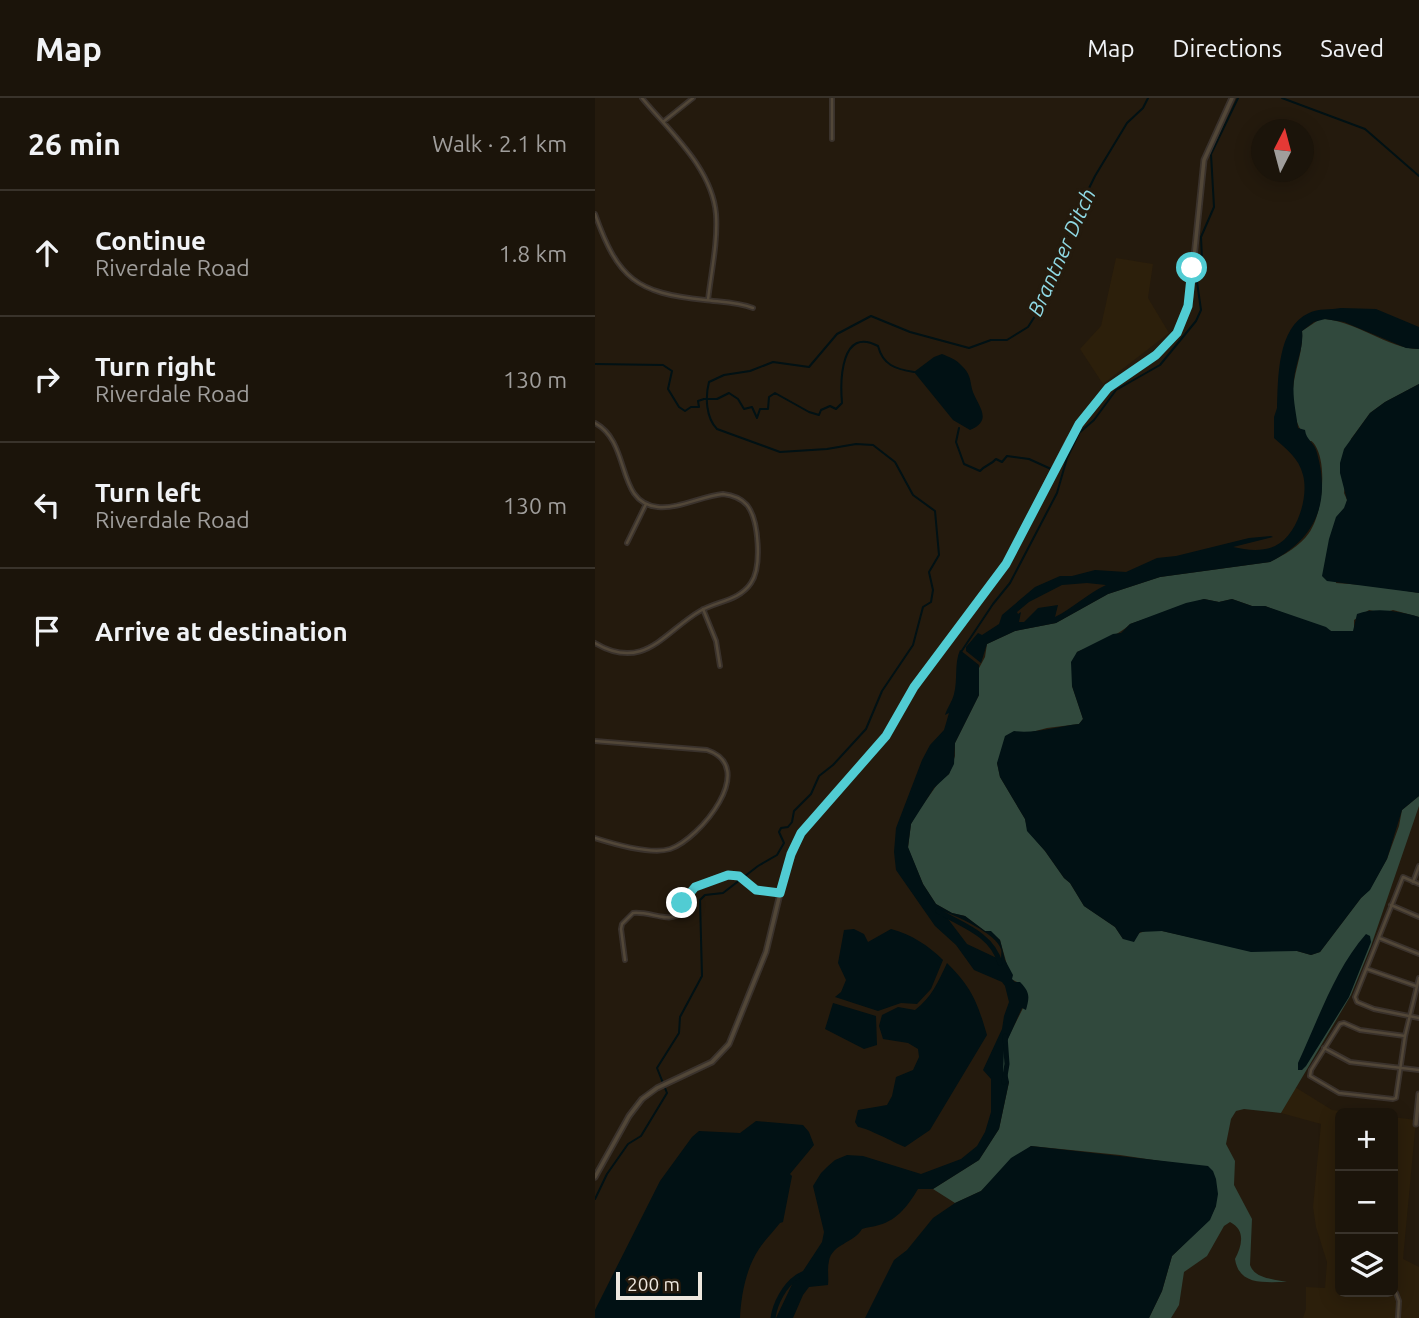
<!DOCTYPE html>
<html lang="en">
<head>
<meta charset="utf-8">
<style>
  :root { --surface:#1b140a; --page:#241d13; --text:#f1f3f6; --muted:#a09e9c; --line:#39332b }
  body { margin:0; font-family:Ubuntu,sans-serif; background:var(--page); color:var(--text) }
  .controls { position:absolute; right:21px; bottom:21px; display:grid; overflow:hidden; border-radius:10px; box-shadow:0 4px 18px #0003 }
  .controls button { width:63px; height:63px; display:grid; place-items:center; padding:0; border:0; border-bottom:2px solid var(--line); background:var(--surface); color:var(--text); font:35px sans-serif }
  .compass { position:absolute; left:656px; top:21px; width:63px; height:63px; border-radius:50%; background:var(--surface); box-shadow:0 4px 18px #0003; rotate:6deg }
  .scale { position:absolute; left:21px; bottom:18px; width:86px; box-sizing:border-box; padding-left:7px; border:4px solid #ede7de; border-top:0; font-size:19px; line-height:24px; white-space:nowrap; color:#ede7de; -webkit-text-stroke:5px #241a0d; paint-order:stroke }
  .stop { position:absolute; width:21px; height:21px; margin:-16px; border:5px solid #51ccd3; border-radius:50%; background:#fff }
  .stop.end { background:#51ccd3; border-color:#fff; box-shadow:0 2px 7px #0008 }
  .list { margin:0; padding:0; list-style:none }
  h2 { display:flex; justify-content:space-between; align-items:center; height:91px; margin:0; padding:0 28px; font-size:30px }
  h2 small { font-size:23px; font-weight:400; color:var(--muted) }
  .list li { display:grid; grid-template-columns:46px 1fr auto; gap:21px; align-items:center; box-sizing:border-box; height:126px; padding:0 28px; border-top:2px solid var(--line) }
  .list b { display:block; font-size:26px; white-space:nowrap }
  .list p { margin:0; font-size:23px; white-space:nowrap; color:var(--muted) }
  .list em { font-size:23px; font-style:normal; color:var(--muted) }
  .icon { flex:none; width:38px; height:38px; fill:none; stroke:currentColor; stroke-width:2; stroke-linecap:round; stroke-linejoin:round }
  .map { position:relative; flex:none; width:824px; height:1220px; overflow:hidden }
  header { display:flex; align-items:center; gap:42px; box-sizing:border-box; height:98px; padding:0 35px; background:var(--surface); border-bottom:2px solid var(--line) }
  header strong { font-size:33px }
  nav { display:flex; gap:38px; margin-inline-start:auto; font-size:24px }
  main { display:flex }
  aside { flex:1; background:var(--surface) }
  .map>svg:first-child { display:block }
  .built { fill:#2c1f0b }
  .green { fill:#31493d }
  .water { fill:#011114; fill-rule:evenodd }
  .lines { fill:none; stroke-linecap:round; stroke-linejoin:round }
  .stream { stroke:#011114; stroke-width:2 }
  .river { stroke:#011114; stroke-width:5 }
  .minor-casing { stroke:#3a322c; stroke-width:6 }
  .tertiary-casing { stroke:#3a322c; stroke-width:7 }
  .minor { stroke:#524738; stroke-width:2.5 }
  .tertiary { stroke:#524738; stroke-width:3.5 }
  .route { stroke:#51ccd3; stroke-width:9 }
  .labels { text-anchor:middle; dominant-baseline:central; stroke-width:7; stroke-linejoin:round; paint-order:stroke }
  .water-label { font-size:21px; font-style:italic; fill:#8fd8e3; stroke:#241a0d }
</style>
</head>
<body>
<header>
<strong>Map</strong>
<nav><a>Map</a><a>Directions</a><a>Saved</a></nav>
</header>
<main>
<aside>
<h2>26 min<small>Walk · 2.1 km</small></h2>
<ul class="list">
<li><svg class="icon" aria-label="ahead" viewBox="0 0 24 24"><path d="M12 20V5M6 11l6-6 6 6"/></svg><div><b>Continue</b><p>Riverdale Road</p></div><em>1.8 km</em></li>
<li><svg class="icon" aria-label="right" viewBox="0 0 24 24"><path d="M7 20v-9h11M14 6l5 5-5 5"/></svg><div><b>Turn right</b><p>Riverdale Road</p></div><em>130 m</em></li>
<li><svg class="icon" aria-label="left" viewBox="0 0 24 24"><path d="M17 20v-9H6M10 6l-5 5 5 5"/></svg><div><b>Turn left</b><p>Riverdale Road</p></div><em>130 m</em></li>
<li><svg class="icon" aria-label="arrive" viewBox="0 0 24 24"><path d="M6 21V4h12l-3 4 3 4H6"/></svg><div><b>Arrive at destination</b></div></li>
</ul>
</aside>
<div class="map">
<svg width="824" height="1220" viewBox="0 0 824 1220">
  <rect width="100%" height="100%" fill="#241a0d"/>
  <path class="built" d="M 521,160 L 558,166 L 553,200 L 574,235 L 508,286 L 485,251 L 506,228 Z
    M 700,989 L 737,1012 L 763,1015 L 745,1015 L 745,1194 L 798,1194 L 798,1019 L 821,1022 L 808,1161 L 824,1169 L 824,1220 L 708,1220 L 711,1211 L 711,1189 L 730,1190 L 732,1164 L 721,1129 L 718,1109 L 726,1026 L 686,1015 Z"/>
  <path class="green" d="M 725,221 C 760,221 792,251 824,251 L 824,286 L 790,304 L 775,315 L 756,341 L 749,395 L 752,402 L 741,485 L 782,488 L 824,495 L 824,519 L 798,512 L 788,515 L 774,512 L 759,522 L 759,533 L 736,533 L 670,508 L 657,508 L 637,501 L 624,504 L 609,501 L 535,526 C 523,538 498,548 482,554 L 477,588 L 488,621 L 484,626 L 452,630 L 433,635 L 402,665 L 405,679 L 430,721 L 433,733 L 450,753 L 469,780 L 475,785 L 489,808 L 520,829 L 528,841 L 553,832 L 567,833 L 617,844 L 702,853 L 716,857 L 725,854 L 766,800 L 775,791 L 792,761 L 804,728 L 807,712 L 824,698 L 824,708 L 776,848 L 756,897 L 686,1015 L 649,1011 L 641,1013 L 636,1021 L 631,1046 L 640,1063 L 639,1087 L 657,1121 L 655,1167 C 660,1181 679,1181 692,1184 C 670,1184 644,1188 640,1161 C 647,1148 651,1132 635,1124 L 629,1128 L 612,1158 L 589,1174 L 584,1207 L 576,1220 L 554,1220 L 567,1193 L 577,1158 L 614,1122 L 621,1108 L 604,1067 L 599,1068 L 525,1057 L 436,1048 L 386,1093 L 360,1105 L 338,1091 L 384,1062 L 404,1031 L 414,984 L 408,978 L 407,957 L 411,944 L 428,910 L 424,885 L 416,881 L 405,842 L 396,834 L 390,833 L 370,818 L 357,815 L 341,806 L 328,786 L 313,750 L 316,726 L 322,715 L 344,684 L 354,676 L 360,658 L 360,645 L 384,597 L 383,572 L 390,559 L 392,546 L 420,533 L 461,525 L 513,496 L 565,479 L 675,464 C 689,457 705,448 714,435 C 727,417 733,367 720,347 C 714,339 717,347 711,340 C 703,330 700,320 698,307 C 695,280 709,257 707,233 Z"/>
  <path class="water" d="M 746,210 L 781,211 L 824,229 L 824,251 L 811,250 L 749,224 L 730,221 L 719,224 L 707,233 C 709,249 701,264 699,281 C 697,299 701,313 703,330 L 710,332 C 711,342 720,345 722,355 C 736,404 721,441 675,464 L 565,479 L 513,496 L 461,525 L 420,533 L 392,546 L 386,565 L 371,553 L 371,549 L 383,535 L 387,537 L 404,526 L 407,517 L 440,489 L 465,478 L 477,478 L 500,472 L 531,474 L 562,460 L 581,458 L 654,440 L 676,438 L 678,439 L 638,449 C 651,452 667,454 680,448 C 702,438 714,399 708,377 C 704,360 691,351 679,340 L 679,319 L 682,310 C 683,281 682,229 714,215 C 723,210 736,212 746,210 ZM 492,485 L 511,487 C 492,496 478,510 460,519 L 463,507 L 443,510 L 429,524 L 424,524 L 426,514 L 423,516 L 422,514 L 434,504 L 467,487 Z
    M 347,256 C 354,259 361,261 366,267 C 375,275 375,281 377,291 C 381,306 400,322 375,332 L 358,322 L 319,274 L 339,259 Z
    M 824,286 L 824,495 L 732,483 L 727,478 L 734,441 L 741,419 L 749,410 L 752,402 L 745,375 L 745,365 L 749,351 L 775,315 L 790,304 Z
    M 609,501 L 624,504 L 637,501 L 657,508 L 670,508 L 731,529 L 736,533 L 758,533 L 762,516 C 782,509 803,513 824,519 L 824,698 L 807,712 L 792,761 L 775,792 L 766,800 L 725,854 L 716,857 L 702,853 L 656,854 L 567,833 L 545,834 L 539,844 L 528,841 L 520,829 L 489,808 L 475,785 L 469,780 L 450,753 L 432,733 L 430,721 L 405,679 L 402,665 L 410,638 L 419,633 C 440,636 463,628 484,626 L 488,621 L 477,588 L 476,564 L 482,554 L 518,536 L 526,535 L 535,526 L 591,505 Z
    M 365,552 L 384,567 L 384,597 L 360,645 L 359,666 L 354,676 L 339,690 L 316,726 L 313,749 L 328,786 L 341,806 L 357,815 L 370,818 L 390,833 L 396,833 L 405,842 L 410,862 L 418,877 L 417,881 L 420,884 L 425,884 C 436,895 434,900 431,912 L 427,910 L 409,950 L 408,978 L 410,979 L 412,975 L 414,984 L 404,1031 L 384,1062 L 338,1091 L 323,1091 C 314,1106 303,1122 284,1127 C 278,1129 273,1129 267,1131 C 259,1145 237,1146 234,1163 C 232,1171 234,1179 233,1187 L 214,1189 L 208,1197 L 198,1220 L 181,1220 L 202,1176 L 208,1173 L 227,1144 L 229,1134 L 218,1088 L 226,1075 L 232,1069 L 240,1062 L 252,1057 L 268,1058 L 326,1076 L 366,1061 L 382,1048 L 390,1034 L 396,1014 L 396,981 L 388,972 L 407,931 L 409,918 L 414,904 L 410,888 L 407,884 L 379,872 L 361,847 L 340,828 L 301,772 L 299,754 L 301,730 L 327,662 L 335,647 L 349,632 L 354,615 L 350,617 C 352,610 357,604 359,596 C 363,581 359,566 365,552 ZM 347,813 C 360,817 402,836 406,851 C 407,854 406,858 406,862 L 372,846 Z
    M 259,831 L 269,836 L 273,844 L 296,831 C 316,836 334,848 348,862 L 336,891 L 322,906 L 306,905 L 283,913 L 240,899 L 246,894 L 251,882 L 243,865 L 249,832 Z
    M 771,836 L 775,838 L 776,844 L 754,899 L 711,968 L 707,972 L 703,972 L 703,965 C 723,922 740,871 771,836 Z
    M 352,865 C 377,890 382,903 392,937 L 335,1032 L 310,1049 C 298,1044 272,1030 263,1029 L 260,1024 L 263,1012 L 292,1007 L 297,998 L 301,979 L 318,972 L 324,959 L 323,951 L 313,945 L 288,941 L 284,928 L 287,917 L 303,909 L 320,912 C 337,899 343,884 352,865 Z
    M 238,905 L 281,918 L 282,947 L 269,951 L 230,931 Z
    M 161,1023 L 208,1027 L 214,1034 L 219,1047 L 195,1076 L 197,1078 L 188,1124 L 185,1125 C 178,1134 170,1142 164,1151 C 151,1170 146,1198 145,1220 L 0,1220 L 0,1212 L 65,1083 L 97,1039 L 104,1033 L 145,1035 Z
    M 436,1048 L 613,1068 L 618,1073 L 621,1081 L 623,1096 L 621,1108 L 615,1122 L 577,1158 L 567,1193 L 554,1220 L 270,1220 L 299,1162 L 312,1152 L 338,1120 L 360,1105 L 386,1093 L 416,1060 Z"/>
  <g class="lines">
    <path class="stream" d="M 687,0 L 770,31 L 824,78
      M 0,266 L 68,267 L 77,273 L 73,291 L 84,309 L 90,313 L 96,309 L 104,309 L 103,303 L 109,301 L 122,301 L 134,295 L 143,301 L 149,311 L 157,309 L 162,320 L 165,311 L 173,311 L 174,299 L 180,295 L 214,314 L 224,317 L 226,312 L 235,308 L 241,311 L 247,305 C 245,282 246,228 283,248 C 288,267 300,271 319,274
      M 364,330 L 361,344 L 369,366 L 385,373 C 390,367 396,367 401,361 L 407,364 L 412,358 L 434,361 L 456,371
      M 366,554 L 398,506 L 415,485 L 462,395 L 472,360 L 484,335 L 499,322 L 521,292 L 565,267 L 601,223 L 606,212 L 602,184 L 607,162 L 606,139 L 619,109 L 616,56 L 643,0
      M 0,1101 L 12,1076 L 33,1046 L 46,1038 L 72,995 L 62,970 L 84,935 L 85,919 L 107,878 L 105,802 L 110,797 L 128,795 L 163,768 L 182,757 L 189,745 L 184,734 L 186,730 L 193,729 L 197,724 L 199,713 L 216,696 L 224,678 L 238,667 L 271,631 L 287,593 L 318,547 L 328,509 L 336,504 L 338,492 L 334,474 L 344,457 L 340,413 L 318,397 L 300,364 L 278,347 L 261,346 L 232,351 L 185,354 L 122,331 C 111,320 110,299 114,284 L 129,277 L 155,273 L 178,264 L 214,269 L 242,236 L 276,218 L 315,234 L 374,250 L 396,242 L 412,242 L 433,229 L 451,201 L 463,171 L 476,127 L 500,78 L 532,25 L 548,10 L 553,0"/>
    <path class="river" d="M 343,813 C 367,827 397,836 405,865
      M 409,984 L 412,966 L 410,938
      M 178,1220 C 180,1205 190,1187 202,1179"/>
    <g class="minor-casing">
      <path id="minor" d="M 47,0 C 75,34 117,70 121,116 C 123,144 116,175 113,202
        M 68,24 L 98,0
        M 237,41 L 237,0
        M 0,116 C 23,181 41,195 110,202 C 126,204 143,204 158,210
        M 0,325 C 37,345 20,405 63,409 C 84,411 107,398 128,396 C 137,397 145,399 152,407 C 164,422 167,469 156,485 C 144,503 122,503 105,513 C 69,534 49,574 0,545
        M 32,445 L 51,406
        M 108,511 L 121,543 L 125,568
        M 0,643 L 112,652 C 164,669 105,741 75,751 C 56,757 19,746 0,740
        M 818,784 L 824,768
        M 824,786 L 808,779 L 760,899 L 762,904 L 779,911 L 824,920
        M 796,807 L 824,819
        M 784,840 L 824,856
        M 30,862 L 26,831 L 27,826 L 38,815 C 51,813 72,823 81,818 C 87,814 85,809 88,804 C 98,788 117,779 135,777 C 144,776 146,783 153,787 C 163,793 174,794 185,795
        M 772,871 L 821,888
        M 810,938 L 765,932 L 749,925 L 745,926 L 716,972 L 715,978 L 744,995 L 798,1001 L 801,1000 L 810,938 L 824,880
        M 729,950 L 755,964 L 824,972
        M 798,1193 L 801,1195 L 804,1203 L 803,1220"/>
    </g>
    <g class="tertiary-casing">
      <path id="tertiary" d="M 821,1026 L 824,996
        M 0,1079 L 34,1018 L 47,1001 L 62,990 L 117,964 L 134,946 L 171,854 L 190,775 L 206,735 L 291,638 L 319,588 L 411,466 L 474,342 L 490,319 L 513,290 L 561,257 L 585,230 L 595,199 L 609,62 L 637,0"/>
    </g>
    <use href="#minor" class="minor"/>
    <use href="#tertiary" class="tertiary"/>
  </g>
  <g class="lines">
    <path class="route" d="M 87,805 L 100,789 L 133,777 L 144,778 L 161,792 L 185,795 L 196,756 L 206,735 L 291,638 L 319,589 L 411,466 L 484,326 L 513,290 L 561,257 L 582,235 L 593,208 L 597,170"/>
  </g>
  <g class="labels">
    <g class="water-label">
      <text transform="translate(466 154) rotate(-66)">Brantner Ditch</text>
    </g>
  </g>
</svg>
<div class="controls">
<button>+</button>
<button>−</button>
<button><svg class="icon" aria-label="layers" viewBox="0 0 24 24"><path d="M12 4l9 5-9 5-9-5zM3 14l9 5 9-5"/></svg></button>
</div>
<svg class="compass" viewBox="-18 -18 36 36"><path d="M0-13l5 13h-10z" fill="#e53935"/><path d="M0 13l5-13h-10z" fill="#a09e9c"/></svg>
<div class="scale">200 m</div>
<div class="stop" style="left:597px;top:170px"></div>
<div class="stop end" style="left:87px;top:805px"></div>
</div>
</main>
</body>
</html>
